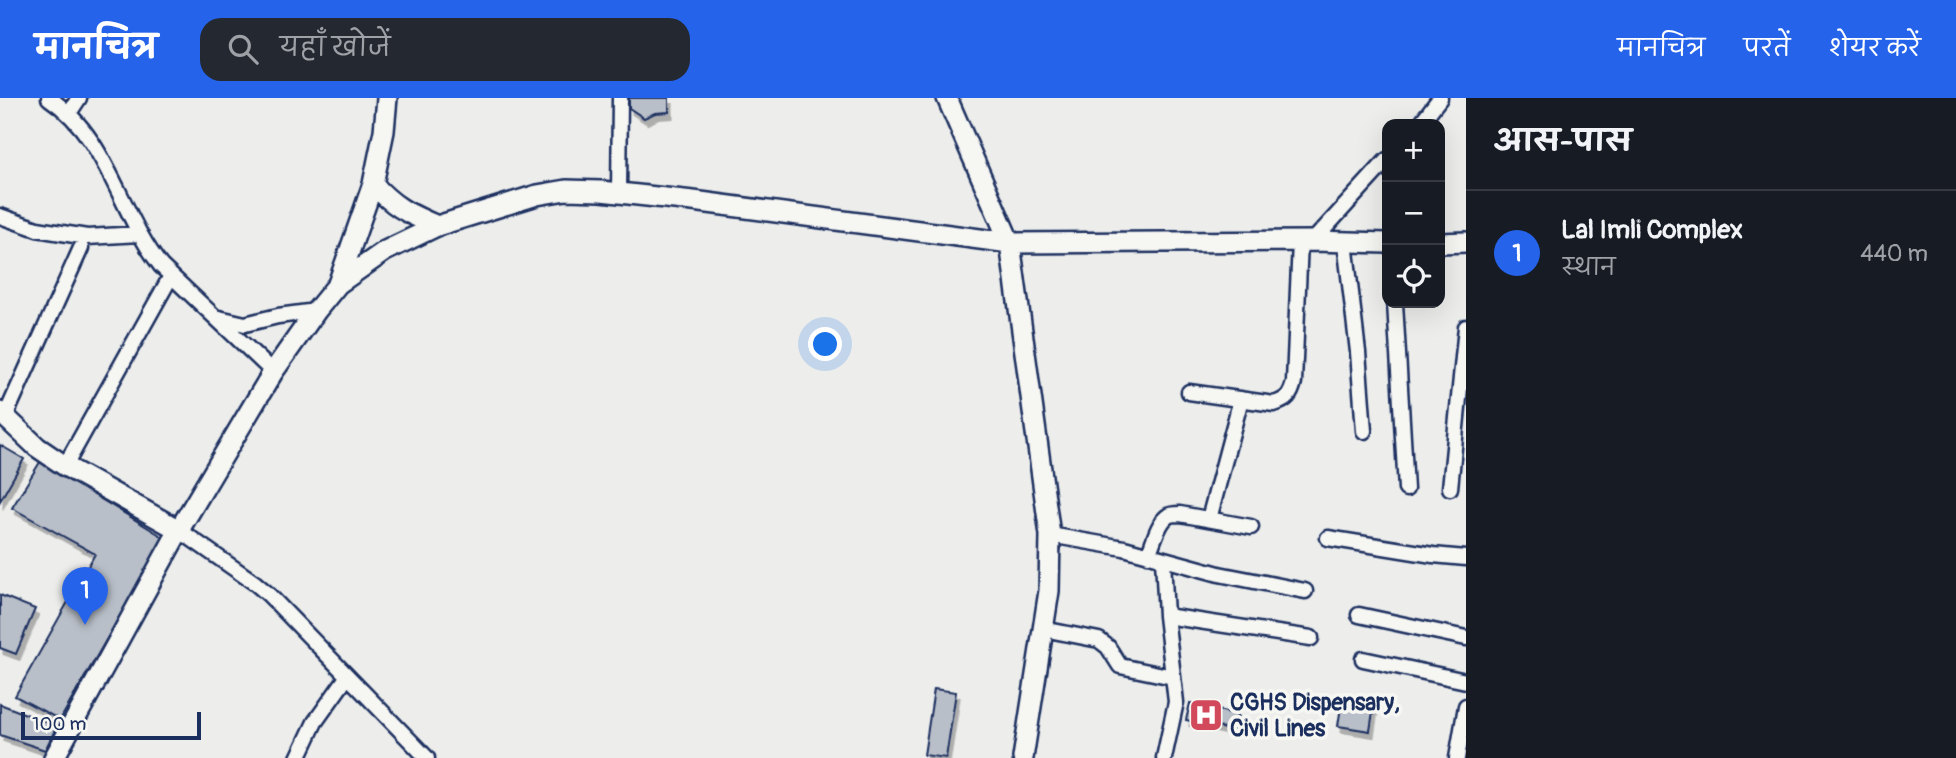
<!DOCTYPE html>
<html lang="hi">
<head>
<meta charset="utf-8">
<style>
  :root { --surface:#171b24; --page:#242831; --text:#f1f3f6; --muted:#9ea1a6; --line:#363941; --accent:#2563eb }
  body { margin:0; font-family:Pangolin,"Playpen Sans Deva",sans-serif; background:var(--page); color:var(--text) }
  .controls { position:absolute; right:21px; top:21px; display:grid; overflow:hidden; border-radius:14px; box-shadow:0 7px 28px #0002 }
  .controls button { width:63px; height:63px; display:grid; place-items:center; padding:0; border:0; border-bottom:2px solid var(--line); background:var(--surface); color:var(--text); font:35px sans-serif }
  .scale { position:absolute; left:21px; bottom:18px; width:180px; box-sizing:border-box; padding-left:7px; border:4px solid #1b2f5e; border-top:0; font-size:19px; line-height:24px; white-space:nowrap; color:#1b2f5e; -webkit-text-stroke:5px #f6f6f2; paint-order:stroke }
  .you { position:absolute; left:826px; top:247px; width:24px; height:24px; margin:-18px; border:5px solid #fff; border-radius:50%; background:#1a73e8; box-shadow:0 0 0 10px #1a73e833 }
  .badge { display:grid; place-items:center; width:46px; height:46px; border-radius:50%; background:var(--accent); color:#fff; font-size:23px; font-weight:700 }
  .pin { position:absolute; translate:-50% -58px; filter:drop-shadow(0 2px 4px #0008) }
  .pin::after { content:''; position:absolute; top:37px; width:24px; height:21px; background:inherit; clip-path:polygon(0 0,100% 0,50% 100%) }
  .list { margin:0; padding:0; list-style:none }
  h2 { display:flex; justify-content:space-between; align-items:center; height:91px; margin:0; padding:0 28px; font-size:30px }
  h2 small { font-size:23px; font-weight:400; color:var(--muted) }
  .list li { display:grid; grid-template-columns:46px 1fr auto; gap:21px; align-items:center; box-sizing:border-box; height:126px; padding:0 28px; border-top:2px solid var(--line) }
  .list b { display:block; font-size:26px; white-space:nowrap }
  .list p { margin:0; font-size:23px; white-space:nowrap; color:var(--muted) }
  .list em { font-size:23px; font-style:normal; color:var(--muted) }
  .icon { flex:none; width:38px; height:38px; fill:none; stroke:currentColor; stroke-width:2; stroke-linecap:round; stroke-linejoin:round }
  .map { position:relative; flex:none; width:1466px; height:660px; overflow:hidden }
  header { display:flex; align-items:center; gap:42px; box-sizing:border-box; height:98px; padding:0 35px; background:var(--accent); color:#fff }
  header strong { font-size:33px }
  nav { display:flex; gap:38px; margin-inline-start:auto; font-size:24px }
  .search { width:490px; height:63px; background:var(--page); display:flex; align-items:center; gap:18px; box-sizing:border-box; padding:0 24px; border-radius:21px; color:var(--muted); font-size:26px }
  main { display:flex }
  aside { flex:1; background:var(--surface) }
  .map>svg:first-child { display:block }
  .building { fill:#b9bfc8; stroke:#1b2f5e; stroke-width:2; filter:url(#shadow) }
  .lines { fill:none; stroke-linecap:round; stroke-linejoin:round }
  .street-casing { stroke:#1b2f5e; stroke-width:19 }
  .secondary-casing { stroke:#1b2f5e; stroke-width:24 }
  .street { stroke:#f6f6f2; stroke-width:14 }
  .secondary { stroke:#f6f6f2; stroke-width:19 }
  .labels { text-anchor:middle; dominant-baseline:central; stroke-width:7; stroke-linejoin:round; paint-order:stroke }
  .poi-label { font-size:23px; font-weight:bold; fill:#1b2f5e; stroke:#f6f6f2; text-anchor:start }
</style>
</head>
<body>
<header>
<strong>मानचित्र</strong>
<div class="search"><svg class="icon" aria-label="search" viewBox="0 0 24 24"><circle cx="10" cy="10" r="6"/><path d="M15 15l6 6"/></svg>यहाँ खोजें</div>
<nav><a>मानचित्र</a><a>परतें</a><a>शेयर करें</a></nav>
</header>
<main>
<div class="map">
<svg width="1466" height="660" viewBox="0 0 1466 660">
  <defs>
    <filter id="shadow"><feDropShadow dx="3.5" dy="6" stdDeviation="0" flood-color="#0004"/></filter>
  </defs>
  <rect width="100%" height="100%" fill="#edeeec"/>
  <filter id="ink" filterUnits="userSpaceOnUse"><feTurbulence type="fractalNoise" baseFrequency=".0143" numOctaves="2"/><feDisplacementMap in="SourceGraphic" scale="14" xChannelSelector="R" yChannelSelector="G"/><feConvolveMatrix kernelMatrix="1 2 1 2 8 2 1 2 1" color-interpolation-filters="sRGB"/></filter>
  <g filter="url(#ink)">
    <path class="building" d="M 624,0 L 669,0 L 669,14 L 655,15 L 644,20 L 629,10 L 629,1 L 624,2 Z
      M 0,347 L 24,361 L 0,403 Z
      M 40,364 L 165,440 L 60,622 L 15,598 L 95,456 L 12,410 Z
      M 0,497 L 35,511 L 16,556 L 0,550 Z
      M 934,591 L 956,594 L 946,660 L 924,657 Z
      M 1342,602 L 1374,607 L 1370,633 L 1338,628 Z
      M 1190,605 L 1238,617 L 1235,633 L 1186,622 Z
      M 0,606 L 57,628 L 45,652 L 0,637 Z"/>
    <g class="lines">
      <g class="street-casing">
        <path id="street" d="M 49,0 C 108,39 119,115 161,168 L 273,274
          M 69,15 L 79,0
          M 1420,26 L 1440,0
          M 619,95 L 620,0
          M 0,118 L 37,131 L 87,139 L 140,136
          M 1313,143 L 1387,62
          M 1345,144 L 1358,254 L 1364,333
          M 1395,205 L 1406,391
          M 219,220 L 245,226 L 278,218 L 316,213
          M 1189,294 L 1274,306 C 1287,302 1291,297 1294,284 L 1300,143
          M 5,319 L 81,150
          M 65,368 L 171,178
          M 1450,390 L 1466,229
          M 1209,421 L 1241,301
          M 179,432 L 255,485 L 268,496 L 427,660
          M 1050,437 L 1124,450 L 1219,476 L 1305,493
          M 1328,440 L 1433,457 L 1466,460
          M 1148,457 C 1153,446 1158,424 1168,418 C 1171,416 1177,416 1180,416 L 1251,429
          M 1163,461 L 1166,518 L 1176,604 L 1164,660
          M 1359,517 L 1466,540
          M 1166,518 L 1311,540
          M 1043,531 L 1099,542 L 1108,549 L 1120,568 L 1173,579
          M 1363,561 L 1466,583
          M 298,660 L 315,624 L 347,579
          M 1457,660 L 1466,608"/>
      </g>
      <g class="secondary-casing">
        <path id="secondary" d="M 947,0 L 1010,145 L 1050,437 L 1049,493 L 1023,660
          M 373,86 C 395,110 408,115 437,128
          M 1440,145 L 1466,144
          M 338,186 L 385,153 L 437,128 L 537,97 L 566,92 L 601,93 L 693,103 L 1010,145 L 1313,143 L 1387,145
          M 0,314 L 37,349 L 65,368 L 179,432
          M 54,660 L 179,432 L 273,274 L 316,213 L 338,186 L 373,86 L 384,33 L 387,0"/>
      </g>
      <use href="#street" class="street"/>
      <use href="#secondary" class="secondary"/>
    </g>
  </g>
  <defs>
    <g id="hospital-square" transform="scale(1.75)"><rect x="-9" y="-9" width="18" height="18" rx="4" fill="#d1495b" stroke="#f6f6f2"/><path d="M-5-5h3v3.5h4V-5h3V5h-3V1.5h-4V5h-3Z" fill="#fff"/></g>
  </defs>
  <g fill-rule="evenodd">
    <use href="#hospital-square" x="1206" y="617"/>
  </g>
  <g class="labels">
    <g class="poi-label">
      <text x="1230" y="604">CGHS Dispensary,<tspan x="1230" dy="26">Civil Lines</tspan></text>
    </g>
  </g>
</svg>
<div class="controls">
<button>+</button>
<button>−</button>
<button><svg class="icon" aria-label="locate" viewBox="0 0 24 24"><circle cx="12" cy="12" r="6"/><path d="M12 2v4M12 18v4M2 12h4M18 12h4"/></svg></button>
</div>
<div class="scale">100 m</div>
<div class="you"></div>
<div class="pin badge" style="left:85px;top:527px">1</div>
</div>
<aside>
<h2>आस-पास<small></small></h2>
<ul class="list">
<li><span class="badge">1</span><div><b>Lal Imli Complex</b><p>स्थान</p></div><em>440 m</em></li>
</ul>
</aside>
</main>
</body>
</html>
